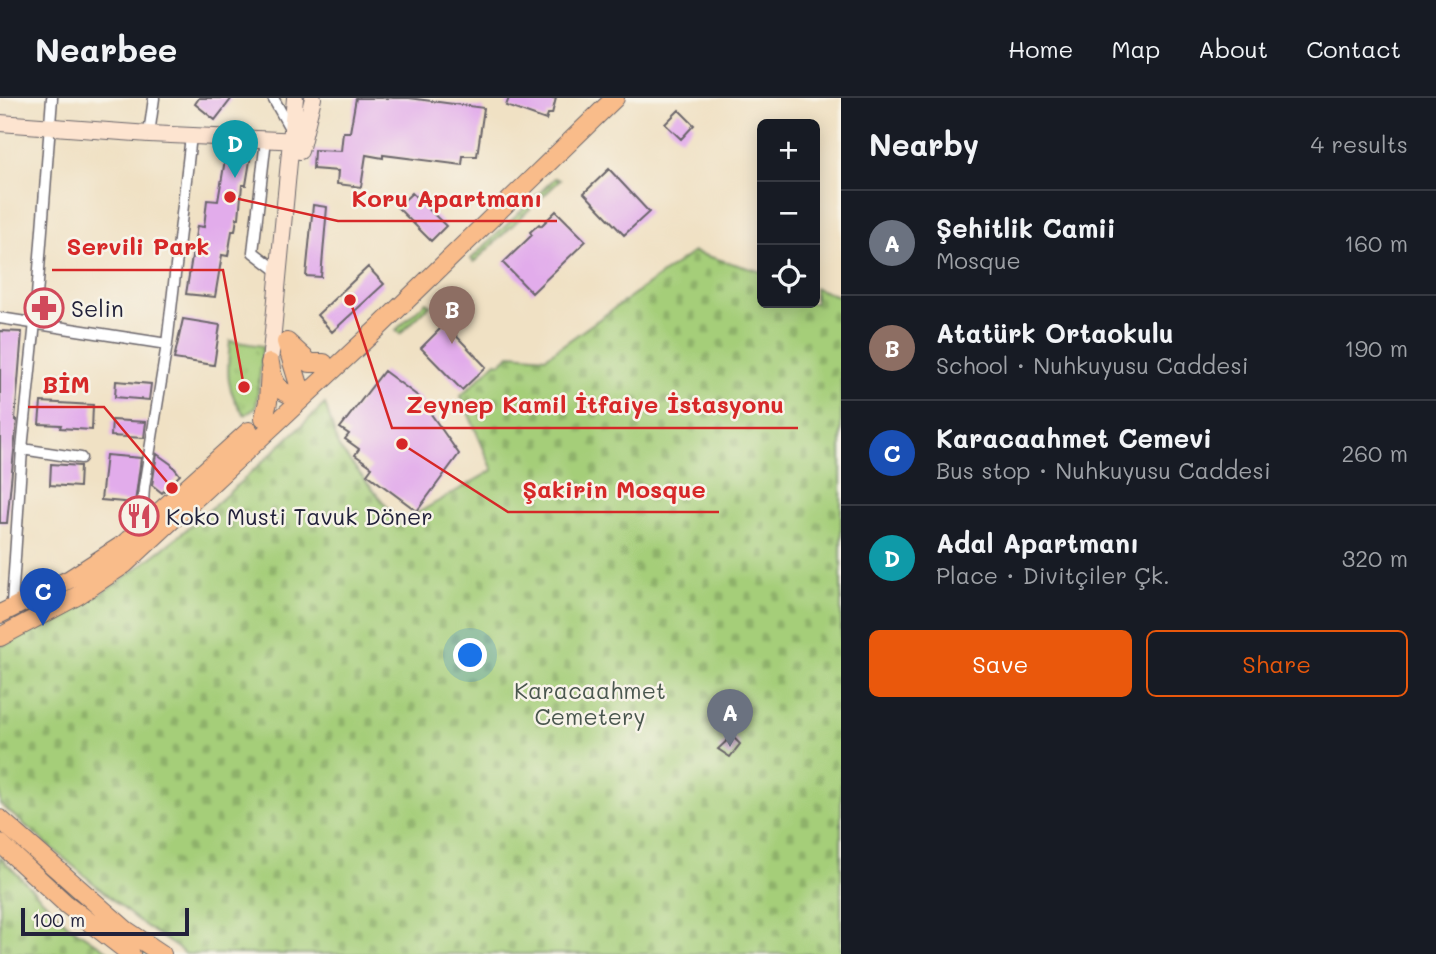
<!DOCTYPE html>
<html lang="en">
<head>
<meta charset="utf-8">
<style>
  :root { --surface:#171b24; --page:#242831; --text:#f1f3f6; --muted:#9ea1a6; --line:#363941; --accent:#ea580c }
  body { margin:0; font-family:Mali,sans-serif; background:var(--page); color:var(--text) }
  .controls { position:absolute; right:21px; top:21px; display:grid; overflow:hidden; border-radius:10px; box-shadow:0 4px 18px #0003 }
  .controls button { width:63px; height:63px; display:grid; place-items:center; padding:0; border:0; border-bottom:2px solid var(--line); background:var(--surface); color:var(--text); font:35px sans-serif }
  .scale { position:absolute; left:21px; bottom:18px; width:168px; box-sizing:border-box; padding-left:7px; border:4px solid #22223b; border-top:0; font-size:19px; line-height:24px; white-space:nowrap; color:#22223b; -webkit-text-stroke:5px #f7f3e8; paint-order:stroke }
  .you { position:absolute; left:471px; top:558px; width:24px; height:24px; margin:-18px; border:5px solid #fff; border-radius:50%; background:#1a73e8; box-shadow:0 0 0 10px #1a73e833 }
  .badge { display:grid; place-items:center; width:46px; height:46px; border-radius:50%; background:var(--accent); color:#fff; font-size:23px; font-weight:700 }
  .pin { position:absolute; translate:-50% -58px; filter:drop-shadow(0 2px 4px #0008) }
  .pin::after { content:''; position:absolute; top:37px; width:24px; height:21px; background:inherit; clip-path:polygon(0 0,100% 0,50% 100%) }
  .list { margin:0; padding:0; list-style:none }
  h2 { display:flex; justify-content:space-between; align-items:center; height:91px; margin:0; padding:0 28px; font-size:30px }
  h2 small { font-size:23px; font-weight:400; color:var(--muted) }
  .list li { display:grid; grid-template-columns:46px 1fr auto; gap:21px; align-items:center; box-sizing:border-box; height:105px; padding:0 28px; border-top:2px solid var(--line) }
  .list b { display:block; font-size:26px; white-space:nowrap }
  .list p { margin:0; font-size:23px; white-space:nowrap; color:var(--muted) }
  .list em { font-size:23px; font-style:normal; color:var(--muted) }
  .actions { display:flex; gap:14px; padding:21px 28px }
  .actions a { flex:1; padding:16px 0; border:2px solid var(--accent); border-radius:10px; text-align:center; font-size:24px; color:var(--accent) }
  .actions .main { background:var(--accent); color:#fff }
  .icon { flex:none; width:38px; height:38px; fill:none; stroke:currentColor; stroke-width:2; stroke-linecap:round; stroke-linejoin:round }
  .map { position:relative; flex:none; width:841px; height:856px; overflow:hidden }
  header { display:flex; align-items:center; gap:42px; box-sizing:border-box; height:98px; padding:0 35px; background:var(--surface); border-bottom:2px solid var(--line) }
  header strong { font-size:33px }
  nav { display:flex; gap:38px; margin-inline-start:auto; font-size:24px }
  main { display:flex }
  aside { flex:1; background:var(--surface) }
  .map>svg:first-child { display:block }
  .grass { fill:url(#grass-dots); stroke:#64785a; stroke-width:2 }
  .cemetery { fill:url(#cemetery-stones); stroke:#64785a; stroke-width:2 }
  .park { fill:url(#park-tufts); stroke:#64785a; stroke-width:2 }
  .building { fill:#e2aceb }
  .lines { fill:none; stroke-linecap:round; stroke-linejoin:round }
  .street-casing { stroke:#6a656b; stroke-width:13 }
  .secondary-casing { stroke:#6a656b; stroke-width:18 }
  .primary-casing { stroke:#6a656b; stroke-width:20 }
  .street { stroke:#fff; stroke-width:10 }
  .secondary { stroke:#fde4d0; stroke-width:16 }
  .primary { stroke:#f9bc8a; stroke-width:18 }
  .labels { text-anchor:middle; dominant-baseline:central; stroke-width:5; stroke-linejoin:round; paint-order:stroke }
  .poi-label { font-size:23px; fill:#22223b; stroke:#f7f3e8; text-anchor:start }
  .park-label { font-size:23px; fill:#49564e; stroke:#f7f3e8 }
  .leader { fill:none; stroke:#d62828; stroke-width:2.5 }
  .callout-dot { fill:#d62828; stroke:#f7f3e8; stroke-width:2.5 }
  .callout-label { font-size:24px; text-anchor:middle; font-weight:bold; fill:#d62828; stroke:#f7f3e8; stroke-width:5; stroke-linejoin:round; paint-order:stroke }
</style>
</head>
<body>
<header>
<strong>Nearbee</strong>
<nav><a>Home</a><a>Map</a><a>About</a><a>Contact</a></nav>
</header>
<main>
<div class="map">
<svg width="841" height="856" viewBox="0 0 841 856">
  <defs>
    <pattern id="grass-dots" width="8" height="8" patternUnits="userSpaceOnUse" patternTransform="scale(1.75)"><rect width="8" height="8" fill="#a5ce79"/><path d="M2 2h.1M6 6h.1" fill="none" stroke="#8eb16a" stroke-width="1.8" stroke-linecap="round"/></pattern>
    <pattern id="cemetery-stones" width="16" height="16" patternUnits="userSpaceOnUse" patternTransform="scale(1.75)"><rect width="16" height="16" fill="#a5ce79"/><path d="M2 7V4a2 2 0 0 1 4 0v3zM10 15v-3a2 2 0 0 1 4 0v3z" fill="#8eb16a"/></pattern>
    <pattern id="park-tufts" width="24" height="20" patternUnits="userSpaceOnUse" patternTransform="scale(1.75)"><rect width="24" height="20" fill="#a5ce79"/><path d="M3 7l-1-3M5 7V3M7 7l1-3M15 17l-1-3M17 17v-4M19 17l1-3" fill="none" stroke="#8eb16a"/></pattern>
  </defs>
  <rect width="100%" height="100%" fill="#f7f3e8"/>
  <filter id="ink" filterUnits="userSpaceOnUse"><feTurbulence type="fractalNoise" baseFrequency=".0143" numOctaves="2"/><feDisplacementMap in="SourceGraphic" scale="14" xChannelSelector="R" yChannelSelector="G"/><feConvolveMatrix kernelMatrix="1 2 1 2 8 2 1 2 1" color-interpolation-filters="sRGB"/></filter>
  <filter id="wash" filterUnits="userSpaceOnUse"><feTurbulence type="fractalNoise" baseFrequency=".00686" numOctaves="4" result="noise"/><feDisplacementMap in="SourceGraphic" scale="28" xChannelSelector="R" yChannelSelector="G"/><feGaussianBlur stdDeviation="1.57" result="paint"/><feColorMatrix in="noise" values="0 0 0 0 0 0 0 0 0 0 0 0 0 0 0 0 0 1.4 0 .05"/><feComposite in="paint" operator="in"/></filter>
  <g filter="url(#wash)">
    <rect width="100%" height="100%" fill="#f0e1c4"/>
    <path class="grass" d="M 555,80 L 560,82 L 474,164 L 471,161 Z
      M 426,204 L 430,207 L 400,236 L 396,232 Z
      M 0,728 L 154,856 L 142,856 L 123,843 L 92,818 L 0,737 Z"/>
    <path class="cemetery" d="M 693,154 L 762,174 L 762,205 L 815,205 L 815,190 L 841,199 L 841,856 L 186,856 L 137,822 L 0,706 L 0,549 C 36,530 74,513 109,490 C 187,438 255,370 325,306 L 339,350 L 400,425 L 493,372 L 461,298 L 496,264 L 501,265 L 511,256 L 546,259 Z
      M 0,759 L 67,826 L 112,856 L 0,856 Z"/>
    <path class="park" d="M 230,243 L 263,248 L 256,310 L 245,317 C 225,293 227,274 230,243 Z"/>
    <g id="blocks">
      <path class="building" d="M 199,0 L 232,0 L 215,22 L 195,6 Z
        M 356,0 L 409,0 L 484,10 L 477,58 L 463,58 L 462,67 L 383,57 L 383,60 L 366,57 L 361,89 L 337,86 L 338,73 L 313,71 L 314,52 L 341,53 L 343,34 L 350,34 Z
        M 509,0 L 556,0 L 552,16 L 548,16 L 546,22 L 506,8 Z
        M 679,12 L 694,27 L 681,41 L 665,26 Z
        M 227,50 L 252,51 L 246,87 L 242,87 L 239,120 L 237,120 L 235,133 L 232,133 L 228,158 L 222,157 L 215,199 L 186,196 L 197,128 L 204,129 L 207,102 L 218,103 Z
        M 609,71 L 649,114 L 624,137 L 584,95 Z
        M 412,95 L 446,128 L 431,143 L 397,109 Z
        M 313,107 L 327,109 L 321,179 L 306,178 Z
        M 556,113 L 586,143 L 532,195 L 503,165 L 532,137 L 530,134 L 539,126 L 541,128 Z
        M 368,169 L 384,186 L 332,234 L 317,217 Z
        M 183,221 L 220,227 L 214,267 L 174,261 Z
        M 445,226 L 486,269 L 462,292 L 421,250 Z
        M 0,233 L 22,234 L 15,322 L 17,322 L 7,425 L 0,425 Z
        M 384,273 L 419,299 L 459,356 L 417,413 L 367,376 L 372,369 L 355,357 L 359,351 L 345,341 L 349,336 L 340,330 Z
        M 116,283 L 151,286 L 149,302 L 115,299 Z
        M 41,304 L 93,307 L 92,332 L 60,330 L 61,327 L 39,326 Z
        M 112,322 L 146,324 L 144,340 L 111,338 Z
        M 157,356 L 171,366 L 180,377 L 162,395 L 152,387 Z
        M 106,357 L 141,360 L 135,405 L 101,402 Z
        M 51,366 L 80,368 L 79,389 L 50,387 Z
        M 732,638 L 740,646 L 730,659 L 718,651 Z"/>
    </g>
  </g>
  <g filter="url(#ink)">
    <use href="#blocks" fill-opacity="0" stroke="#6a656b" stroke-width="2"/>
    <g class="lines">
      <g class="street-casing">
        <path id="street" d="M 273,0 L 291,32
          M 149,36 L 154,0
          M 266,41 L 253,154 L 279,174
          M 0,220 L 167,246
          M 22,351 L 81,360
          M 152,422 L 143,404 L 144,389 L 167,246 L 191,38
          M 12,506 L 22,351 L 35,224 L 52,0"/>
      </g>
      <g class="secondary-casing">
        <path id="secondary" d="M 0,25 L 149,36 L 301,43
          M 300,53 L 313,0
          M 270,265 L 295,0"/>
      </g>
      <g class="primary-casing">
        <path id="primary" d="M 286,244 L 299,287 L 299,303
          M 287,244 L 310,265 L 324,265
          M 270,265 C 273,290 286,305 311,291
          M 264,320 L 268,304 L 270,272
          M 0,516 L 70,481 L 124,446 L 249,333
          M 0,539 L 77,498 L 125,466 L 377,231 L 615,0
          M 0,721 L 126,832 L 162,856
          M 0,745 L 66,806 L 131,856"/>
      </g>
      <use href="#street" class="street"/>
      <use href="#secondary" class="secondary"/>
      <use href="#primary" class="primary"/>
    </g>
  </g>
  <defs>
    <g id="pharmacy-ring" transform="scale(2.0125)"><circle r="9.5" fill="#f7f3e8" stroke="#d1495b" stroke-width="1.5"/><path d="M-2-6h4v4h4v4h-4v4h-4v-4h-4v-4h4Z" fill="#d1495b"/></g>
    <g id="restaurant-ring" transform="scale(2.0125)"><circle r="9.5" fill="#f7f3e8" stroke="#d1495b" stroke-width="1.5"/><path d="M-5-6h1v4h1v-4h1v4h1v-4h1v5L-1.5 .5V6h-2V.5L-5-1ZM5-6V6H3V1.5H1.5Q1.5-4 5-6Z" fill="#d1495b"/></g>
  </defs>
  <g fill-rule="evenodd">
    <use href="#pharmacy-ring" x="44" y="210"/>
    <use href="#restaurant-ring" x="139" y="418"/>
  </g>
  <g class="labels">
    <g class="poi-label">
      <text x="71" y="210">Selin</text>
      <text x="166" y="418">Koko Musti Tavuk Döner</text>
    </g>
    <g class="park-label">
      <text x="590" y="592">Karacaahmet<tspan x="590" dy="26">Cemetery</tspan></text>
    </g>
  </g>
  <path class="leader" d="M230 99L338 123H557M244 289L223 172H52M172 390L104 309H28M350 202L392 330H798M402 346L508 414H719"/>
  <g class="callout-dot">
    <circle cx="230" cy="99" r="7"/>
    <circle cx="244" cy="289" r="7"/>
    <circle cx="172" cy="390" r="7"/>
    <circle cx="350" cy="202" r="7"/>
    <circle cx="402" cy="346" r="7"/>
  </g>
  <g class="callout-label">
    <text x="447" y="109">Koru Apartmanı</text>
    <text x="138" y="157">Servili Park</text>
    <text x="66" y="295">BİM</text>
    <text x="595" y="315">Zeynep Kamil İtfaiye İstasyonu</text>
    <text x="614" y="400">Şakirin Mosque</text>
  </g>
</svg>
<div class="controls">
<button>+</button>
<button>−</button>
<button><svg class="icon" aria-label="locate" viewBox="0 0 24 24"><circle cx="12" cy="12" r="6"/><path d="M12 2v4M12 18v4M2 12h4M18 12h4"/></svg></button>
</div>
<div class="scale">100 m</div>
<div class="you"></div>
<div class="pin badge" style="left:730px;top:649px;background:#6b7280">A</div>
<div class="pin badge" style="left:452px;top:246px;background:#8d6e63">B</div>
<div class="pin badge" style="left:43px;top:528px;background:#1a4fb4">C</div>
<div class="pin badge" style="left:235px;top:80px;background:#0f9aa8">D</div>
</div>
<aside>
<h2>Nearby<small>4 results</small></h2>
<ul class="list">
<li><span class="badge" style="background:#6b7280">A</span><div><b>Şehitlik Camii</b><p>Mosque</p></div><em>160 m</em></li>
<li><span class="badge" style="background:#8d6e63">B</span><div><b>Atatürk Ortaokulu</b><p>School · Nuhkuyusu Caddesi</p></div><em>190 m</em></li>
<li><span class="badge" style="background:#1a4fb4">C</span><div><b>Karacaahmet Cemevi</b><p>Bus stop · Nuhkuyusu Caddesi</p></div><em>260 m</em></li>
<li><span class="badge" style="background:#0f9aa8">D</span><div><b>Adal Apartmanı</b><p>Place · Divitçiler Çk.</p></div><em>320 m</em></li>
</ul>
<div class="actions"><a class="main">Save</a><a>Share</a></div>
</aside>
</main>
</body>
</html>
